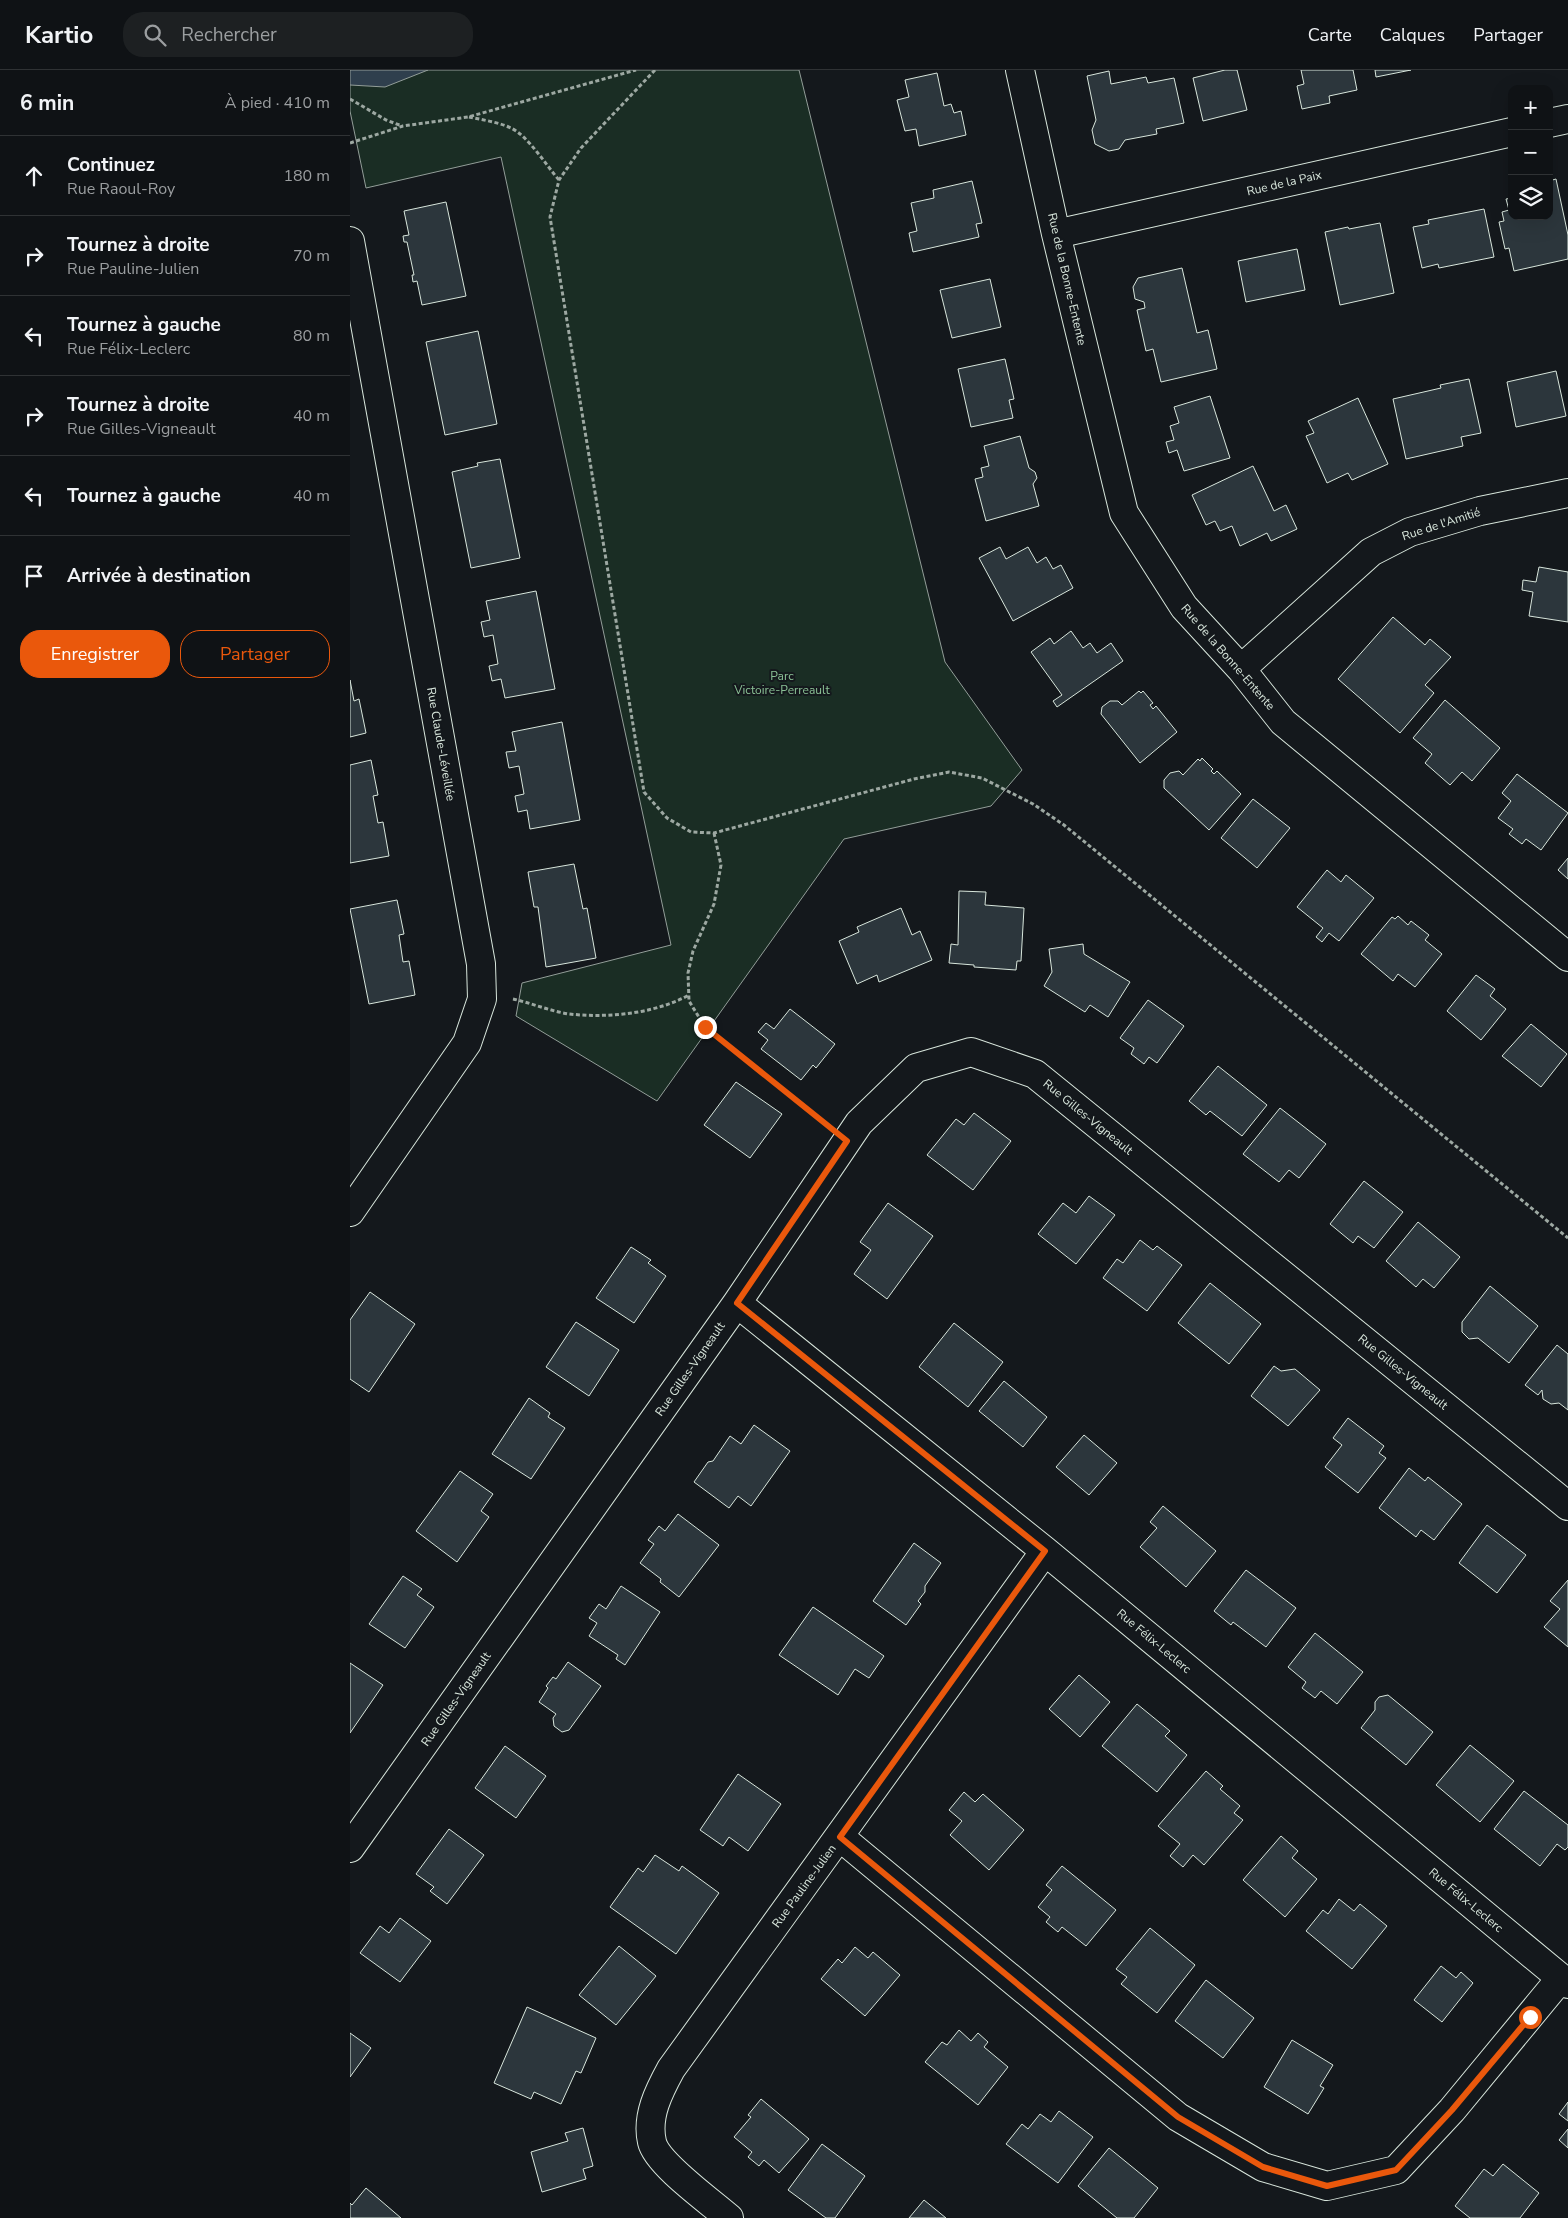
<!DOCTYPE html>
<html lang="fr">
<head>
<meta charset="utf-8">
<style>
  :root { --surface:#0f1215; --page:#1d2022; --text:#f1f3f6; --muted:#9b9ea0; --line:#2f3234; --accent:#ea580c }
  body { margin:0; font-family:"Nunito Sans",sans-serif; background:var(--page); color:var(--text) }
  .controls { position:absolute; right:15px; top:15px; display:grid; overflow:hidden; border-radius:10px; box-shadow:0 5px 20px #0002 }
  .controls button { width:45px; height:45px; display:grid; place-items:center; padding:0; border:0; border-bottom:1px solid var(--line); background:var(--surface); color:var(--text); font:25px sans-serif }
  .stop { position:absolute; width:15px; height:15px; margin:-11px; border:4px solid #ea580c; border-radius:50%; background:#fff }
  .stop.end { background:#ea580c; border-color:#fff; box-shadow:0 1px 5px #0008 }
  .list { margin:0; padding:0; list-style:none }
  h2 { display:flex; justify-content:space-between; align-items:center; height:65px; margin:0; padding:0 20px; font-size:21px }
  h2 small { font-size:16px; font-weight:400; color:var(--muted) }
  .list li { display:grid; grid-template-columns:32px 1fr auto; gap:15px; align-items:center; box-sizing:border-box; height:80px; padding:0 20px; border-top:1px solid var(--line) }
  .list b { display:block; font-size:19px; white-space:nowrap }
  .list p { margin:0; font-size:16px; white-space:nowrap; color:var(--muted) }
  .list em { font-size:16px; font-style:normal; color:var(--muted) }
  .actions { display:flex; gap:10px; padding:15px 20px }
  .actions a { flex:1; padding:11px 0; border:1px solid var(--accent); border-radius:20px; text-align:center; font-size:18px; color:var(--accent) }
  .actions .main { background:var(--accent); color:#fff }
  .icon { flex:none; width:28px; height:28px; fill:none; stroke:currentColor; stroke-width:2; stroke-linecap:round; stroke-linejoin:round }
  .map { position:relative; flex:none; width:1218px; height:2148px; overflow:hidden }
  header { display:flex; align-items:center; gap:30px; box-sizing:border-box; height:70px; padding:0 25px; background:var(--surface); border-bottom:1px solid var(--line) }
  header strong { font-size:24px }
  nav { display:flex; gap:28px; margin-inline-start:auto; font-size:18px }
  .search { width:350px; height:45px; background:var(--page); display:flex; align-items:center; gap:12px; box-sizing:border-box; padding:0 18px; border-radius:20px; color:var(--muted); font-size:19px }
  main { display:flex }
  aside { flex:1; background:var(--surface) }
  .map>svg:first-child { display:block }
  .green { fill:#1a2d24; stroke:#939e99 }
  .water { fill:#2f3f4d; stroke:#939e99 }
  .building { fill:#2c363c; stroke:#d8e6dc }
  .lines { fill:none; stroke-linecap:round; stroke-linejoin:round }
  .minor-casing { stroke:#d8e6dc; stroke-width:30 }
  .path { stroke:#9da8a2; stroke-width:3; stroke-dasharray:4 2.5; stroke-linecap:butt }
  .minor { stroke:#14181c; stroke-width:28 }
  .route { stroke:#ea580c; stroke-width:6 }
  .labels { text-anchor:middle; dominant-baseline:central; stroke-width:4; stroke-linejoin:round; paint-order:stroke }
  .street-label { font-size:12px; fill:#d8e6dc; stroke:#14181c }
  .park-label { font-size:12px; fill:#8ac095; stroke:#14181c }
</style>
</head>
<body>
<header>
<strong>Kartio</strong>
<div class="search"><svg class="icon" aria-label="search" viewBox="0 0 24 24"><circle cx="10" cy="10" r="6"/><path d="M15 15l6 6"/></svg>Rechercher</div>
<nav><a>Carte</a><a>Calques</a><a>Partager</a></nav>
</header>
<main>
<aside>
<h2>6 min<small>À pied · 410 m</small></h2>
<ul class="list">
<li><svg class="icon" aria-label="ahead" viewBox="0 0 24 24"><path d="M12 20V5M6 11l6-6 6 6"/></svg><div><b>Continuez</b><p>Rue Raoul-Roy</p></div><em>180 m</em></li>
<li><svg class="icon" aria-label="right" viewBox="0 0 24 24"><path d="M7 20v-9h11M14 6l5 5-5 5"/></svg><div><b>Tournez à droite</b><p>Rue Pauline-Julien</p></div><em>70 m</em></li>
<li><svg class="icon" aria-label="left" viewBox="0 0 24 24"><path d="M17 20v-9H6M10 6l-5 5 5 5"/></svg><div><b>Tournez à gauche</b><p>Rue Félix-Leclerc</p></div><em>80 m</em></li>
<li><svg class="icon" aria-label="right" viewBox="0 0 24 24"><path d="M7 20v-9h11M14 6l5 5-5 5"/></svg><div><b>Tournez à droite</b><p>Rue Gilles-Vigneault</p></div><em>40 m</em></li>
<li><svg class="icon" aria-label="left" viewBox="0 0 24 24"><path d="M17 20v-9H6M10 6l-5 5 5 5"/></svg><div><b>Tournez à gauche</b></div><em>40 m</em></li>
<li><svg class="icon" aria-label="arrive" viewBox="0 0 24 24"><path d="M6 21V4h12l-3 4 3 4H6"/></svg><div><b>Arrivée à destination</b></div></li>
</ul>
<div class="actions"><a class="main">Enregistrer</a><a>Partager</a></div>
</aside>
<div class="map">
<svg width="1218" height="2148" viewBox="0 0 1218 2148">
  <rect width="100%" height="100%" fill="#14181c"/>
  <path class="green" d="M 0,0 L 449,0 L 595,592 L 672,700 L 641,736 L 494,769 L 307,1031 L 166,946 L 172,913 L 321,875 L 151,87 L 16,118 L 0,41 Z"/>
  <path class="water" d="M 0,0 L 78,0 L 35,17 L 0,15 Z"/>
  <path class="building" d="M 875,0 L 887,0 L 897,40 L 853,51 L 843,8 Z
    M 951,0 L 1003,0 L 1007,20 L 979,26 L 980,33 L 952,39 L 947,16 L 954,14 Z
    M 1025,0 L 1061,0 L 1026,7 Z
    M 759,1 L 761,14 L 796,7 L 798,13 L 824,8 L 834,53 L 806,59 L 807,64 L 775,70 L 769,79 L 759,81 L 745,74 L 742,60 L 746,50 L 737,6 Z
    M 587,3 L 594,36 L 601,34 L 604,43 L 611,41 L 616,65 L 569,76 L 566,59 L 555,61 L 547,30 L 559,27 L 555,10 Z
    M 1206,109 L 1218,165 L 1218,189 L 1164,201 L 1159,178 L 1155,179 L 1149,152 L 1154,151 L 1152,142 L 1159,140 L 1156,129 L 1162,128 L 1162,146 L 1199,146 L 1199,111 Z
    M 622,111 L 632,153 L 626,154 L 629,167 L 563,182 L 559,163 L 567,161 L 561,133 L 584,128 L 583,120 Z
    M 96,132 L 116,226 L 72,235 L 67,211 L 63,212 L 62,205 L 64,205 L 57,172 L 54,172 L 53,166 L 59,165 L 54,141 Z
    M 1134,139 L 1144,187 L 1089,198 L 1088,194 L 1072,198 L 1063,157 L 1079,154 L 1078,150 Z
    M 1030,153 L 1044,223 L 990,235 L 975,162 L 998,157 L 999,159 Z
    M 947,179 L 955,220 L 896,232 L 888,191 Z
    M 832,198 L 847,263 L 858,260 L 867,299 L 811,312 L 803,279 L 796,281 L 787,240 L 795,238 L 794,232 L 785,229 L 783,217 L 788,208 Z
    M 640,209 L 651,257 L 602,268 L 590,220 Z
    M 128,261 L 147,354 L 95,365 L 76,272 Z
    M 655,289 L 664,329 L 659,330 L 663,348 L 621,357 L 608,299 Z
    M 1206,301 L 1216,346 L 1166,357 L 1157,312 Z
    M 1119,309 L 1131,363 L 1111,367 L 1113,376 L 1056,389 L 1043,329 L 1091,318 L 1090,315 Z
    M 860,326 L 880,388 L 834,401 L 827,380 L 819,383 L 816,372 L 824,370 L 820,356 L 829,353 L 824,337 Z
    M 1008,328 L 1038,394 L 1002,410 L 998,403 L 977,413 L 956,366 L 964,363 L 958,351 Z
    M 670,366 L 679,398 L 685,402 L 687,408 L 683,414 L 689,436 L 636,451 L 625,409 L 633,407 L 631,398 L 639,396 L 634,376 Z
    M 150,389 L 170,488 L 121,498 L 102,402 L 128,396 L 127,393 Z
    M 903,396 L 924,441 L 936,435 L 947,459 L 921,471 L 917,463 L 890,476 L 882,456 L 870,461 L 865,451 L 856,455 L 842,425 Z
    M 650,477 L 656,489 L 678,477 L 687,493 L 696,487 L 703,499 L 711,495 L 723,518 L 663,551 L 629,488 Z
    M 1189,497 L 1218,502 L 1218,552 L 1179,546 L 1183,522 L 1172,520 L 1173,510 L 1186,512 Z
    M 186,521 L 205,619 L 155,628 L 151,609 L 142,611 L 139,596 L 148,594 L 143,565 L 134,567 L 131,552 L 140,550 L 136,531 Z
    M 1043,547 L 1075,575 L 1080,569 L 1101,587 L 1075,615 L 1084,623 L 1050,663 L 988,609 Z
    M 721,561 L 733,578 L 740,573 L 747,583 L 761,573 L 773,591 L 707,637 L 703,631 L 712,625 L 681,582 L 700,568 L 704,574 Z
    M 0,610 L 4,631 L 9,629 L 16,663 L 0,667 Z
    M 789,621 L 791,623 L 793,621 L 803,633 L 800,635 L 803,639 L 806,636 L 827,662 L 790,693 L 751,644 L 752,637 L 760,631 L 768,631 L 772,635 Z
    M 1095,630 L 1150,678 L 1122,711 L 1112,702 L 1100,715 L 1075,693 L 1082,684 L 1063,668 Z
    M 212,652 L 230,750 L 180,759 L 177,740 L 168,742 L 165,726 L 174,724 L 169,696 L 159,698 L 156,682 L 166,681 L 162,662 Z
    M 852,688 L 863,699 L 861,701 L 864,704 L 867,701 L 891,724 L 859,760 L 814,718 L 814,710 L 820,703 L 829,701 L 833,705 L 848,689 L 850,691 Z
    M 21,690 L 28,725 L 23,726 L 28,753 L 33,752 L 39,786 L 0,793 L 0,695 Z
    M 1167,704 L 1218,743 L 1191,780 L 1176,769 L 1172,774 L 1159,764 L 1163,759 L 1148,748 L 1161,731 L 1152,723 Z
    M 903,729 L 940,758 L 907,798 L 871,768 Z
    M 1218,788 L 1218,809 L 1208,800 Z
    M 224,794 L 233,839 L 237,838 L 246,888 L 196,897 L 188,837 L 184,837 L 178,802 Z
    M 977,800 L 991,812 L 996,805 L 1024,828 L 989,871 L 979,863 L 972,872 L 966,867 L 973,858 L 947,837 Z
    M 609,821 L 636,822 L 635,835 L 674,838 L 671,891 L 667,891 L 666,900 L 624,897 L 624,895 L 599,893 L 601,874 L 608,875 Z
    M 47,830 L 54,864 L 49,865 L 53,892 L 59,891 L 65,925 L 19,934 L 0,839 Z
    M 551,838 L 562,865 L 570,861 L 582,890 L 529,912 L 527,905 L 507,914 L 489,871 L 509,862 L 507,857 Z
    M 1048,846 L 1058,855 L 1061,851 L 1079,865 L 1075,870 L 1092,884 L 1065,917 L 1048,904 L 1043,911 L 1011,884 L 1042,847 L 1045,849 Z
    M 733,874 L 734,884 L 780,912 L 758,947 L 740,935 L 735,942 L 694,916 L 702,902 L 699,879 Z
    M 1126,905 L 1145,919 L 1140,926 L 1156,939 L 1131,970 L 1097,941 Z
    M 798,930 L 834,956 L 807,993 L 799,987 L 794,994 L 781,984 L 784,978 L 770,968 Z
    M 440,939 L 485,974 L 466,998 L 463,995 L 451,1010 L 411,979 L 418,970 L 408,962 L 416,953 L 424,959 Z
    M 1181,954 L 1217,984 L 1191,1017 L 1152,986 Z
    M 868,996 L 917,1035 L 892,1066 L 860,1041 L 856,1045 L 839,1031 Z
    M 386,1012 L 432,1044 L 400,1088 L 354,1055 Z
    M 930,1038 L 976,1074 L 949,1108 L 939,1100 L 929,1112 L 893,1084 Z
    M 624,1043 L 661,1071 L 623,1120 L 577,1085 L 606,1049 L 614,1055 Z
    M 1014,1111 L 1053,1142 L 1024,1178 L 1008,1166 L 1003,1173 L 980,1154 Z
    M 739,1126 L 765,1145 L 726,1194 L 688,1164 L 713,1133 L 726,1143 Z
    M 538,1133 L 583,1166 L 537,1229 L 504,1204 L 521,1180 L 510,1172 Z
    M 1068,1152 L 1110,1187 L 1084,1218 L 1073,1209 L 1066,1217 L 1036,1191 Z
    M 790,1170 L 803,1180 L 807,1176 L 832,1195 L 797,1241 L 753,1208 L 767,1189 L 773,1193 Z
    M 281,1177 L 301,1190 L 298,1193 L 316,1206 L 284,1253 L 246,1228 Z
    M 860,1213 L 911,1254 L 879,1294 L 828,1253 Z
    M 1140,1216 L 1188,1256 L 1159,1293 L 1128,1268 L 1119,1269 L 1112,1262 L 1112,1252 Z
    M 20,1222 L 65,1254 L 19,1322 L 0,1309 L 0,1250 Z
    M 226,1252 L 269,1280 L 239,1326 L 196,1297 Z
    M 604,1253 L 653,1292 L 618,1337 L 569,1297 Z
    M 1207,1275 L 1218,1284 L 1218,1340 L 1209,1333 L 1201,1334 L 1193,1329 L 1192,1320 L 1188,1325 L 1175,1315 Z
    M 924,1296 L 931,1301 L 945,1299 L 970,1320 L 938,1356 L 901,1326 Z
    M 654,1311 L 697,1347 L 673,1377 L 629,1341 Z
    M 179,1328 L 200,1343 L 198,1347 L 215,1358 L 181,1409 L 142,1384 Z
    M 998,1348 L 1034,1376 L 1029,1383 L 1036,1388 L 1008,1423 L 975,1397 L 992,1375 L 983,1368 Z
    M 404,1355 L 440,1381 L 401,1436 L 388,1426 L 379,1438 L 344,1412 L 358,1392 L 363,1391 L 380,1366 L 391,1374 Z
    M 734,1365 L 767,1393 L 739,1425 L 706,1397 Z
    M 1059,1398 L 1075,1411 L 1078,1407 L 1112,1434 L 1084,1470 L 1071,1460 L 1066,1467 L 1029,1438 Z
    M 110,1401 L 143,1424 L 131,1441 L 139,1447 L 107,1492 L 66,1461 Z
    M 813,1436 L 866,1481 L 836,1517 L 790,1477 L 807,1458 L 800,1452 Z
    M 328,1444 L 369,1475 L 329,1527 L 310,1512 L 311,1509 L 290,1493 L 304,1474 L 298,1470 L 309,1456 L 315,1461 Z
    M 1137,1455 L 1176,1485 L 1147,1523 L 1109,1493 Z
    M 564,1473 L 591,1493 L 575,1516 L 575,1522 L 568,1531 L 571,1534 L 556,1555 L 523,1531 Z
    M 896,1500 L 946,1538 L 916,1577 L 883,1552 L 881,1555 L 864,1541 Z
    M 53,1506 L 72,1519 L 67,1525 L 84,1537 L 55,1578 L 19,1554 Z
    M 1218,1510 L 1218,1577 L 1194,1557 L 1210,1539 L 1200,1531 Z
    M 271,1516 L 310,1542 L 275,1595 L 266,1589 L 268,1585 L 239,1566 L 247,1553 L 239,1548 L 249,1534 L 256,1539 Z
    M 463,1537 L 534,1586 L 519,1608 L 505,1599 L 488,1625 L 429,1585 Z
    M 965,1563 L 1013,1602 L 987,1634 L 971,1621 L 965,1628 L 952,1618 L 956,1612 L 938,1597 Z
    M 218,1592 L 251,1616 L 219,1660 L 212,1662 L 204,1656 L 203,1648 L 206,1644 L 189,1632 L 198,1618 L 196,1616 L 203,1607 L 206,1609 Z
    M 0,1593 L 33,1615 L 0,1663 Z
    M 729,1605 L 760,1632 L 730,1667 L 699,1639 Z
    M 1038,1625 L 1083,1662 L 1056,1695 L 1011,1658 L 1025,1640 L 1025,1632 L 1029,1627 Z
    M 787,1634 L 820,1661 L 815,1666 L 837,1685 L 807,1722 L 752,1676 Z
    M 1120,1675 L 1164,1711 L 1130,1752 L 1086,1715 Z
    M 155,1676 L 196,1706 L 166,1748 L 125,1718 Z
    M 856,1701 L 873,1716 L 870,1719 L 890,1736 L 884,1743 L 893,1750 L 854,1795 L 843,1785 L 833,1797 L 820,1786 L 830,1774 L 808,1756 Z
    M 388,1704 L 431,1734 L 398,1781 L 379,1767 L 373,1776 L 350,1760 Z
    M 1174,1721 L 1218,1755 L 1218,1777 L 1215,1780 L 1207,1774 L 1190,1796 L 1144,1759 Z
    M 614,1722 L 625,1732 L 633,1724 L 674,1760 L 639,1800 L 600,1765 L 612,1751 L 599,1740 Z
    M 99,1759 L 134,1785 L 97,1834 L 80,1821 L 84,1817 L 66,1804 Z
    M 931,1766 L 948,1781 L 942,1788 L 967,1809 L 935,1847 L 893,1810 Z
    M 305,1785 L 329,1801 L 332,1796 L 369,1823 L 326,1884 L 260,1837 L 288,1798 L 293,1802 Z
    M 712,1796 L 766,1840 L 736,1876 L 712,1857 L 708,1862 L 696,1852 L 700,1847 L 688,1837 L 702,1820 L 696,1815 Z
    M 989,1829 L 1004,1841 L 1010,1834 L 1037,1856 L 1002,1899 L 956,1861 L 973,1840 L 978,1844 Z
    M 50,1848 L 81,1871 L 50,1912 L 10,1883 L 30,1856 L 39,1863 Z
    M 800,1858 L 845,1895 L 807,1943 L 771,1914 L 777,1907 L 766,1899 Z
    M 269,1876 L 306,1906 L 266,1955 L 229,1925 Z
    M 505,1877 L 518,1888 L 523,1882 L 550,1905 L 515,1946 L 471,1909 L 488,1889 L 492,1893 Z
    M 1091,1896 L 1106,1908 L 1111,1902 L 1123,1913 L 1092,1952 L 1064,1930 Z
    M 856,1910 L 904,1948 L 873,1988 L 825,1951 Z
    M 177,1937 L 246,1968 L 231,2003 L 226,2001 L 211,2034 L 184,2022 L 181,2029 L 144,2013 Z
    M 609,1960 L 621,1971 L 628,1963 L 638,1972 L 634,1977 L 658,1997 L 628,2035 L 575,1992 L 592,1972 L 597,1975 Z
    M 0,1963 L 21,1978 L 0,2007 Z
    M 942,1970 L 983,1995 L 970,2016 L 974,2018 L 958,2044 L 914,2017 Z
    M 411,2029 L 459,2069 L 429,2103 L 414,2090 L 409,2096 L 398,2087 L 402,2082 L 384,2067 L 401,2047 L 398,2045 Z
    M 1218,2032 L 1218,2051 L 1209,2044 Z
    M 709,2041 L 743,2067 L 708,2113 L 656,2074 L 672,2054 L 678,2059 L 690,2044 L 701,2052 Z
    M 233,2058 L 243,2096 L 233,2099 L 236,2109 L 192,2122 L 181,2082 L 218,2071 L 215,2063 Z
    M 1218,2059 L 1218,2078 L 1209,2070 Z
    M 472,2074 L 515,2106 L 485,2148 L 476,2148 L 438,2120 Z
    M 759,2078 L 808,2118 L 784,2148 L 767,2148 L 728,2116 Z
    M 1153,2094 L 1189,2123 L 1170,2148 L 1120,2148 L 1105,2136 L 1134,2099 L 1143,2106 Z
    M 16,2118 L 51,2148 L 0,2148 L 0,2133 L 2,2135 Z
    M 574,2130 L 596,2148 L 559,2148 Z"/>
  <g class="lines">
    <g class="minor-casing">
      <path id="minor" d="M 670,0 L 706,164 L 774,443 L 834,537 L 891,599 L 933,652 L 1218,887
        M 1199,53 L 1218,49
        M 706,164 L 1162,62
        M 0,171 L 131,894 L 132,929 L 117,973 L 0,1142
        M 891,599 L 1021,482 L 1060,462 L 1130,441 L 1218,423
        M 387,1233 L 695,1481 L 1218,1914
        M 490,1767 L 828,2047 L 913,2097 L 977,2116 L 1046,2100 L 1102,2040 L 1211,1908
        M 0,1778 L 387,1233 L 509,1053 L 566,998 L 621,982 L 685,1004 L 1218,1436
        M 379,2148 C 361,2132 307,2094 302,2072 C 296,2046 309,2021 321,1999 L 695,1481"/>
    </g>
    <path class="path" d="M 305,0 L 231,78 L 209,110 L 200,147 L 294,722 L 317,748 L 341,762 L 364,763 L 564,709 L 599,702 L 632,708 L 683,734 L 714,755 L 1218,1168
      M 0,29 L 36,50 L 52,56
      M 119,47 C 133,50 148,52 161,58 C 178,66 196,95 209,110
      M 0,73 L 53,56 L 118,47 L 286,0
      M 364,763 L 371,795 L 364,834 L 343,881 L 338,903 L 339,931 L 355,957 L 473,1052
      M 163,929 C 181,933 200,941 219,944 C 258,948 304,944 339,925"/>
    <use href="#minor" class="minor"/>
  </g>
  <g class="lines">
    <path class="route" d="M 355,957 L 497,1071 L 387,1233 L 695,1481 L 490,1767 L 828,2047 L 913,2097 L 977,2116 L 1046,2100 L 1102,2040 L 1180,1947"/>
  </g>
  <g class="labels">
    <g class="street-label">
      <text transform="translate(934 113) rotate(-13)">Rue de la Paix</text>
      <text transform="translate(717 209) rotate(77)">Rue de la Bonne-Entente</text>
      <text transform="translate(1091 454) rotate(-18)">Rue de l'Amitié</text>
      <text transform="translate(878 587) rotate(49)">Rue de la Bonne-Entente</text>
      <text transform="translate(91 674) rotate(80)">Rue Claude-Léveillée</text>
      <text transform="translate(738 1047) rotate(39)">Rue Gilles-Vigneault</text>
      <text transform="translate(340 1299) rotate(-55)">Rue Gilles-Vigneault</text>
      <text transform="translate(1053 1302) rotate(39)">Rue Gilles-Vigneault</text>
      <text transform="translate(804 1571) rotate(40)">Rue Félix-Leclerc</text>
      <text transform="translate(106 1629) rotate(-55)">Rue Gilles-Vigneault</text>
      <text transform="translate(454 1816) rotate(-54)">Rue Pauline-Julien</text>
      <text transform="translate(1116 1830) rotate(40)">Rue Félix-Leclerc</text>
    </g>
    <g class="park-label">
      <text x="432" y="606">Parc<tspan x="432" dy="14">Victoire-Perreault</tspan></text>
    </g>
  </g>
</svg>
<div class="controls">
<button>+</button>
<button>−</button>
<button><svg class="icon" aria-label="layers" viewBox="0 0 24 24"><path d="M12 4l9 5-9 5-9-5zM3 14l9 5 9-5"/></svg></button>
</div>
<div class="stop" style="left:1180px;top:1947px"></div>
<div class="stop end" style="left:355px;top:957px"></div>
</div>
</main>
</body>
</html>
